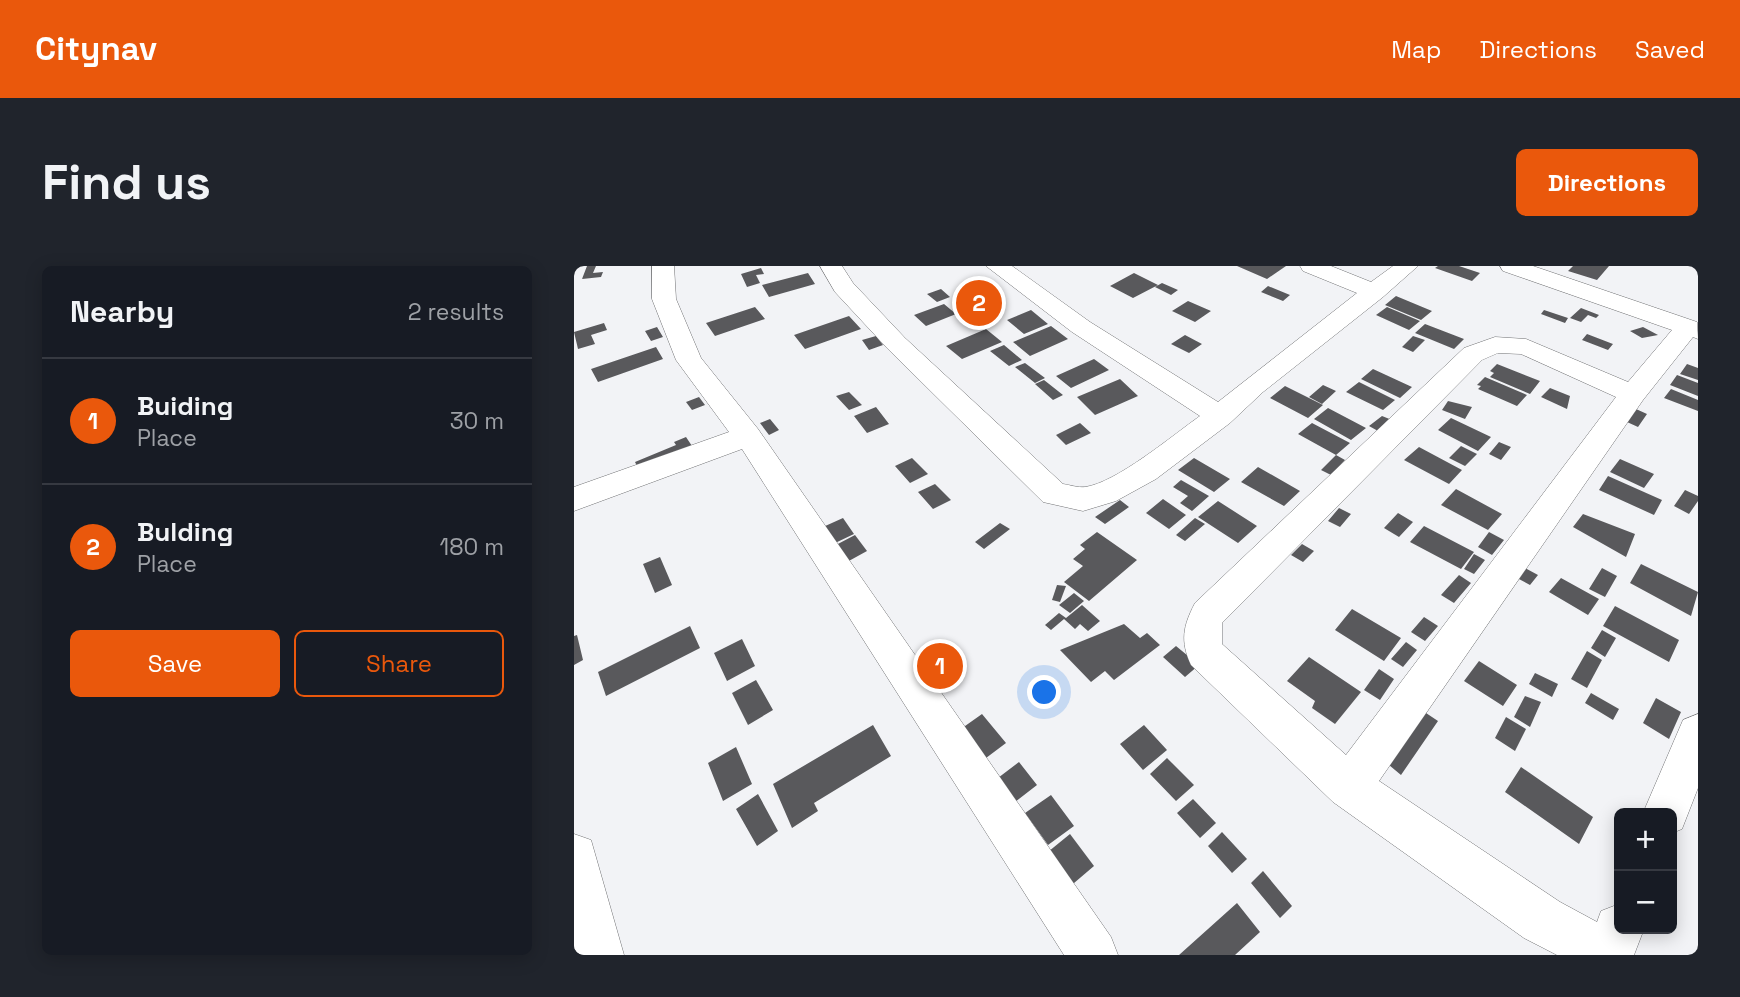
<!DOCTYPE html>
<html lang="en">
<head>
<meta charset="utf-8">
<style>
  :root { --surface:#171b24; --page:#20242c; --text:#f1f3f6; --muted:#9ea1a6; --line:#363941; --accent:#ea580c }
  body { margin:0; font-family:"Space Grotesk",sans-serif; background:var(--page); color:var(--text) }
  .controls { position:absolute; right:21px; bottom:21px; display:grid; overflow:hidden; border-radius:10px; box-shadow:0 4px 18px #0003 }
  .controls button { width:63px; height:63px; display:grid; place-items:center; padding:0; border:0; border-bottom:2px solid var(--line); background:var(--surface); color:var(--text); font:35px sans-serif }
  .you { position:absolute; left:471px; top:427px; width:24px; height:24px; margin:-18px; border:5px solid #fff; border-radius:50%; background:#1a73e8; box-shadow:0 0 0 10px #1a73e833 }
  .badge { display:grid; place-items:center; width:46px; height:46px; border-radius:50%; background:var(--accent); color:#fff; font-size:23px; font-weight:700 }
  .pin { position:absolute; translate:-50% -50%; border:4px solid #fff; box-shadow:0 2px 7px #0006 }
  .list { margin:0; padding:0; list-style:none }
  h2 { display:flex; justify-content:space-between; align-items:center; height:91px; margin:0; padding:0 28px; font-size:30px }
  h2 small { font-size:23px; font-weight:400; color:var(--muted) }
  .list li { display:grid; grid-template-columns:46px 1fr auto; gap:21px; align-items:center; box-sizing:border-box; height:126px; padding:0 28px; border-top:2px solid var(--line) }
  .list b { display:block; font-size:26px; white-space:nowrap }
  .list p { margin:0; font-size:23px; white-space:nowrap; color:var(--muted) }
  .list em { font-size:23px; font-style:normal; color:var(--muted) }
  .actions { display:flex; gap:14px; padding:21px 28px }
  .actions a { flex:1; padding:16px 0; border:2px solid var(--accent); border-radius:10px; text-align:center; font-size:24px; color:var(--accent) }
  .actions .main { background:var(--accent); color:#fff }
  .map { position:relative; flex:none; width:1124px; height:689px; overflow:hidden; border-radius:10px }
  header { display:flex; align-items:center; gap:42px; box-sizing:border-box; height:98px; padding:0 35px; background:var(--accent); color:#fff }
  header strong { font-size:33px }
  nav { display:flex; gap:38px; margin-inline-start:auto; font-size:24px }
  .intro { display:flex; align-items:center; justify-content:space-between; box-sizing:border-box; height:168px; padding:0 42px }
  h1 { margin:0; font-size:49px }
  .button { padding:18px 32px; border-radius:10px; background:var(--accent); color:#fff; font-size:24px; font-weight:700 }
  main { display:flex; gap:42px; padding:0 42px }
  aside { flex:1; background:var(--surface); border-radius:10px; box-shadow:0 4px 18px #0003 }
  .map>svg:first-child { display:block }
  .building { fill:#59595c }
  .lines { fill:none; stroke-linecap:round; stroke-linejoin:round }
  .minor-casing { stroke:#717274; stroke-width:1 }
  .minor { fill:#fff; fill-rule:evenodd }
</style>
</head>
<body>
<header>
<strong>Citynav</strong>
<nav><a>Map</a><a>Directions</a><a>Saved</a></nav>
</header>
<div class="intro"><h1>Find us</h1><a class="button">Directions</a></div>
<main>
<aside>
<h2>Nearby<small>2 results</small></h2>
<ul class="list">
<li><span class="badge">1</span><div><b>Buiding</b><p>Place</p></div><em>30 m</em></li>
<li><span class="badge">2</span><div><b>Bulding</b><p>Place</p></div><em>180 m</em></li>
</ul>
<div class="actions"><a class="main">Save</a><a>Share</a></div>
</aside>
<div class="map">
<svg width="1124" height="689" viewBox="0 0 1124 689">
  <rect width="100%" height="100%" fill="#f2f3f6"/>
  <path class="building" d="M 13,0 L 22,0 L 19,7 L 29,6 L 27,11 L 8,13 Z
    M 663,0 L 712,0 L 693,13 Z
    M 864,0 L 885,0 L 906,7 L 898,15 L 861,2 Z
    M 999,0 L 1035,0 L 1023,14 L 994,5 Z
    M 187,2 L 190,8 L 182,9 L 186,17 L 173,21 L 167,8 Z
    M 234,7 L 241,18 L 195,31 L 188,19 Z
    M 560,7 L 584,19 L 559,32 L 536,20 Z
    M 588,17 L 604,24 L 597,29 L 581,21 Z
    M 694,20 L 716,29 L 709,35 L 687,26 Z
    M 367,23 L 376,31 L 363,36 L 353,28 Z
    M 822,30 L 858,45 L 847,54 L 811,39 Z
    M 614,35 L 637,45 L 621,56 L 598,45 Z
    M 370,38 L 382,48 L 352,60 L 340,49 Z
    M 181,41 L 191,53 L 141,70 L 132,57 Z
    M 813,41 L 846,55 L 835,64 L 802,49 Z
    M 1007,42 L 1025,49 L 1022,52 L 1014,49 L 1007,56 L 996,52 Z
    M 457,44 L 474,58 L 450,68 L 433,54 Z
    M 970,44 L 994,52 L 991,57 L 967,48 Z
    M 275,50 L 287,63 L 231,83 L 220,69 Z
    M 30,57 L 33,64 L 17,69 L 21,78 L 4,83 L 0,66 Z
    M 851,58 L 890,73 L 880,83 L 841,67 Z
    M 477,60 L 494,73 L 456,90 L 439,76 Z
    M 83,61 L 89,71 L 77,75 L 71,65 Z
    M 1069,61 L 1084,69 L 1068,72 L 1056,65 Z
    M 412,63 L 428,76 L 388,93 L 372,80 Z
    M 1013,68 L 1039,78 L 1034,84 L 1008,74 Z
    M 611,69 L 628,78 L 615,87 L 597,78 Z
    M 302,70 L 309,79 L 295,84 L 288,74 Z
    M 839,70 L 851,74 L 839,86 L 828,81 Z
    M 430,79 L 448,94 L 435,100 L 416,85 Z
    M 82,81 L 89,93 L 24,116 L 17,103 Z
    M 520,93 L 535,104 L 497,122 L 482,110 Z
    M 451,97 L 471,112 L 461,117 L 441,101 Z
    M 923,98 L 966,115 L 956,128 L 916,111 L 920,107 L 916,105 Z
    M 1113,98 L 1124,102 L 1124,114 L 1106,108 Z
    M 799,103 L 838,121 L 826,132 L 787,113 Z
    M 1103,109 L 1124,117 L 1124,130 L 1096,119 Z
    M 911,111 L 953,129 L 943,140 L 904,123 L 907,120 L 903,119 Z
    M 546,113 L 564,130 L 521,149 L 503,131 Z
    M 470,114 L 489,129 L 479,134 L 461,118 Z
    M 785,116 L 821,134 L 809,144 L 772,126 Z
    M 749,119 L 762,125 L 748,138 L 735,131 Z
    M 711,120 L 749,139 L 734,152 L 696,132 Z
    M 976,122 L 996,130 L 993,143 L 967,131 Z
    M 1097,123 L 1124,134 L 1124,145 L 1090,132 Z
    M 275,126 L 288,139 L 275,144 L 262,130 Z
    M 125,131 L 131,139 L 118,144 L 112,136 Z
    M 874,135 L 898,141 L 891,153 L 868,144 Z
    M 302,141 L 315,158 L 293,167 L 280,150 Z
    M 754,142 L 792,162 L 777,174 L 740,153 Z
    M 1062,143 L 1073,148 L 1064,161 L 1053,156 Z
    M 808,150 L 818,154 L 804,165 L 795,160 Z
    M 877,152 L 917,171 L 904,185 L 864,164 Z
    M 196,153 L 205,164 L 195,169 L 186,157 Z
    M 506,157 L 517,167 L 492,179 L 482,169 Z
    M 738,157 L 776,177 L 762,189 L 724,168 Z
    M 112,171 L 118,180 L 64,202 L 61,196 L 102,179 L 100,176 Z
    M 925,176 L 937,181 L 927,194 L 915,188 Z
    M 887,180 L 903,188 L 891,200 L 875,192 Z
    M 845,181 L 888,204 L 875,218 L 830,194 Z
    M 762,189 L 771,194 L 757,209 L 747,204 Z
    M 338,192 L 354,208 L 336,217 L 321,200 Z
    M 620,192 L 656,213 L 640,226 L 604,204 Z
    M 1046,193 L 1080,208 L 1070,222 L 1036,206 Z
    M 684,201 L 726,225 L 710,240 L 667,216 Z
    M 1034,210 L 1088,234 L 1080,249 L 1025,224 Z
    M 607,214 L 635,230 L 618,245 L 606,237 L 614,230 L 599,221 Z
    M 361,218 L 377,234 L 359,243 L 344,226 Z
    M 882,223 L 928,248 L 914,264 L 867,239 Z
    M 1111,224 L 1124,230 L 1124,235 L 1115,248 L 1100,240 Z
    M 589,233 L 612,249 L 595,263 L 572,247 Z
    M 546,234 L 555,241 L 531,258 L 521,251 Z
    M 644,235 L 683,260 L 664,277 L 624,251 Z
    M 765,242 L 777,248 L 766,261 L 754,255 Z
    M 824,247 L 839,256 L 825,271 L 810,262 Z
    M 1009,248 L 1061,268 L 1052,291 L 999,261 Z
    M 269,252 L 280,268 L 259,278 L 249,261 Z
    M 621,252 L 631,258 L 611,275 L 602,269 Z
    M 426,257 L 436,263 L 410,283 L 401,276 Z
    M 850,260 L 900,286 L 887,303 L 836,276 Z
    M 523,266 L 563,294 L 515,335 L 490,316 L 509,300 L 499,293 L 511,283 L 506,279 Z
    M 915,266 L 930,274 L 918,289 L 904,281 Z
    M 281,269 L 293,285 L 273,296 L 260,280 Z
    M 728,278 L 740,285 L 729,296 L 717,289 Z
    M 900,288 L 911,294 L 900,308 L 890,303 Z
    M 86,291 L 98,319 L 81,327 L 69,298 Z
    M 1067,298 L 1124,326 L 1117,350 L 1056,317 Z
    M 951,302 L 964,309 L 956,319 L 943,312 Z
    M 1028,302 L 1043,310 L 1031,331 L 1015,323 Z
    M 885,309 L 897,317 L 880,337 L 867,329 Z
    M 987,312 L 1025,333 L 1014,349 L 975,326 Z
    M 483,319 L 492,320 L 486,336 L 478,334 Z
    M 500,327 L 510,335 L 496,347 L 485,339 Z
    M 508,339 L 526,355 L 514,365 L 506,358 L 501,363 L 490,353 L 477,364 L 471,359 L 485,347 L 492,352 Z
    M 1041,340 L 1105,374 L 1095,396 L 1029,360 Z
    M 778,343 L 827,372 L 810,395 L 761,364 Z
    M 850,351 L 864,360 L 851,375 L 837,366 Z
    M 550,358 L 566,372 L 573,367 L 586,379 L 540,414 L 531,405 L 517,416 L 486,384 Z
    M 116,360 L 126,382 L 32,430 L 24,406 Z
    M 1028,364 L 1042,372 L 1031,391 L 1017,382 Z
    M 3,369 L 9,394 L 0,399 L 0,370 Z
    M 168,373 L 181,400 L 153,415 L 140,387 Z
    M 832,376 L 843,384 L 829,401 L 817,393 Z
    M 602,380 L 625,399 L 611,411 L 589,391 Z
    M 365,385 L 385,407 L 364,419 L 348,393 Z
    M 1013,385 L 1028,394 L 1013,422 L 997,413 Z
    M 735,391 L 787,426 L 761,458 L 738,442 L 741,435 L 713,415 Z
    M 905,395 L 943,419 L 929,440 L 890,415 Z
    M 805,403 L 820,413 L 806,434 L 790,424 Z
    M 961,407 L 984,418 L 978,431 L 955,418 Z
    M 182,414 L 199,444 L 174,459 L 158,427 Z
    M 1017,427 L 1045,443 L 1039,454 L 1011,437 Z
    M 951,430 L 967,436 L 956,461 L 940,451 Z
    M 1082,432 L 1107,446 L 1095,473 L 1069,457 Z
    M 846,443 L 864,455 L 827,509 L 809,494 Z
    M 408,448 L 432,477 L 408,495 L 384,465 Z
    M 932,451 L 952,463 L 941,485 L 921,472 Z
    M 299,459 L 317,490 L 240,537 L 244,545 L 218,562 L 199,518 Z
    M 570,459 L 593,484 L 569,504 L 546,478 Z
    M 162,481 L 178,518 L 149,535 L 134,497 Z
    M 593,492 L 620,519 L 602,535 L 576,508 Z
    M 445,496 L 463,519 L 437,539 L 420,515 Z
    M 947,501 L 1019,551 L 1005,578 L 931,526 Z
    M 184,528 L 204,565 L 183,580 L 162,543 Z
    M 477,529 L 500,560 L 474,579 L 451,547 Z
    M 619,533 L 642,557 L 626,572 L 603,547 Z
    M 648,566 L 673,593 L 658,607 L 634,580 Z
    M 496,568 L 520,600 L 493,623 L 469,590 Z
    M 689,605 L 718,640 L 706,652 L 677,617 Z
    M 663,637 L 686,666 L 661,689 L 605,689 Z"/>
  <g class="lines">
    <g class="minor-casing">
      <path id="minor" d="M 78,0 L 100,0 L 102,33 L 127,92 L 184,163 L 537,671 L 544,689 L 490,689 L 168,183 L 0,245 L 0,221 L 155,166 L 102,94 L 78,33 Z
        M 246,0 L 268,0 L 279,17 L 331,72 L 489,218 C 496,219 504,222 511,221 C 542,217 599,169 626,150 L 498,66 L 412,0 L 438,0 L 516,56 L 644,136 L 783,27 L 729,5 L 726,0 L 757,0 L 797,16 L 819,0 L 844,0 L 809,31 L 689,126 L 656,157 L 582,213 L 542,235 L 509,245 L 469,236 L 313,82 L 261,26 Z
        M 926,0 L 959,0 L 1123,56 L 1124,73 L 1119,71 L 1069,134 L 805,515 L 986,636 L 1023,656 L 1027,645 L 1045,638 L 1045,663 L 1070,663 L 1060,689 L 983,689 L 950,672 L 759,536 L 617,399 C 606,375 609,360 621,337 L 890,82 L 921,71 L 952,73 L 1054,116 L 1098,64 L 929,5 ZM 924,87 L 947,88 L 1042,131 L 772,489 L 648,378 L 648,357 L 908,94 Z
        M 1124,448 L 1124,522 L 1108,563 L 1098,567 L 1098,547 L 1069,547 L 1109,454 Z
        M 0,568 L 17,574 L 50,689 L 0,689 Z"/>
    </g>
    <use href="#minor" class="minor"/>
  </g>
</svg>
<div class="controls">
<button>+</button>
<button>−</button>
</div>
<div class="you"></div>
<div class="pin badge" style="left:366px;top:400px">1</div>
<div class="pin badge" style="left:405px;top:37px">2</div>
</div>
</main>
</body>
</html>
